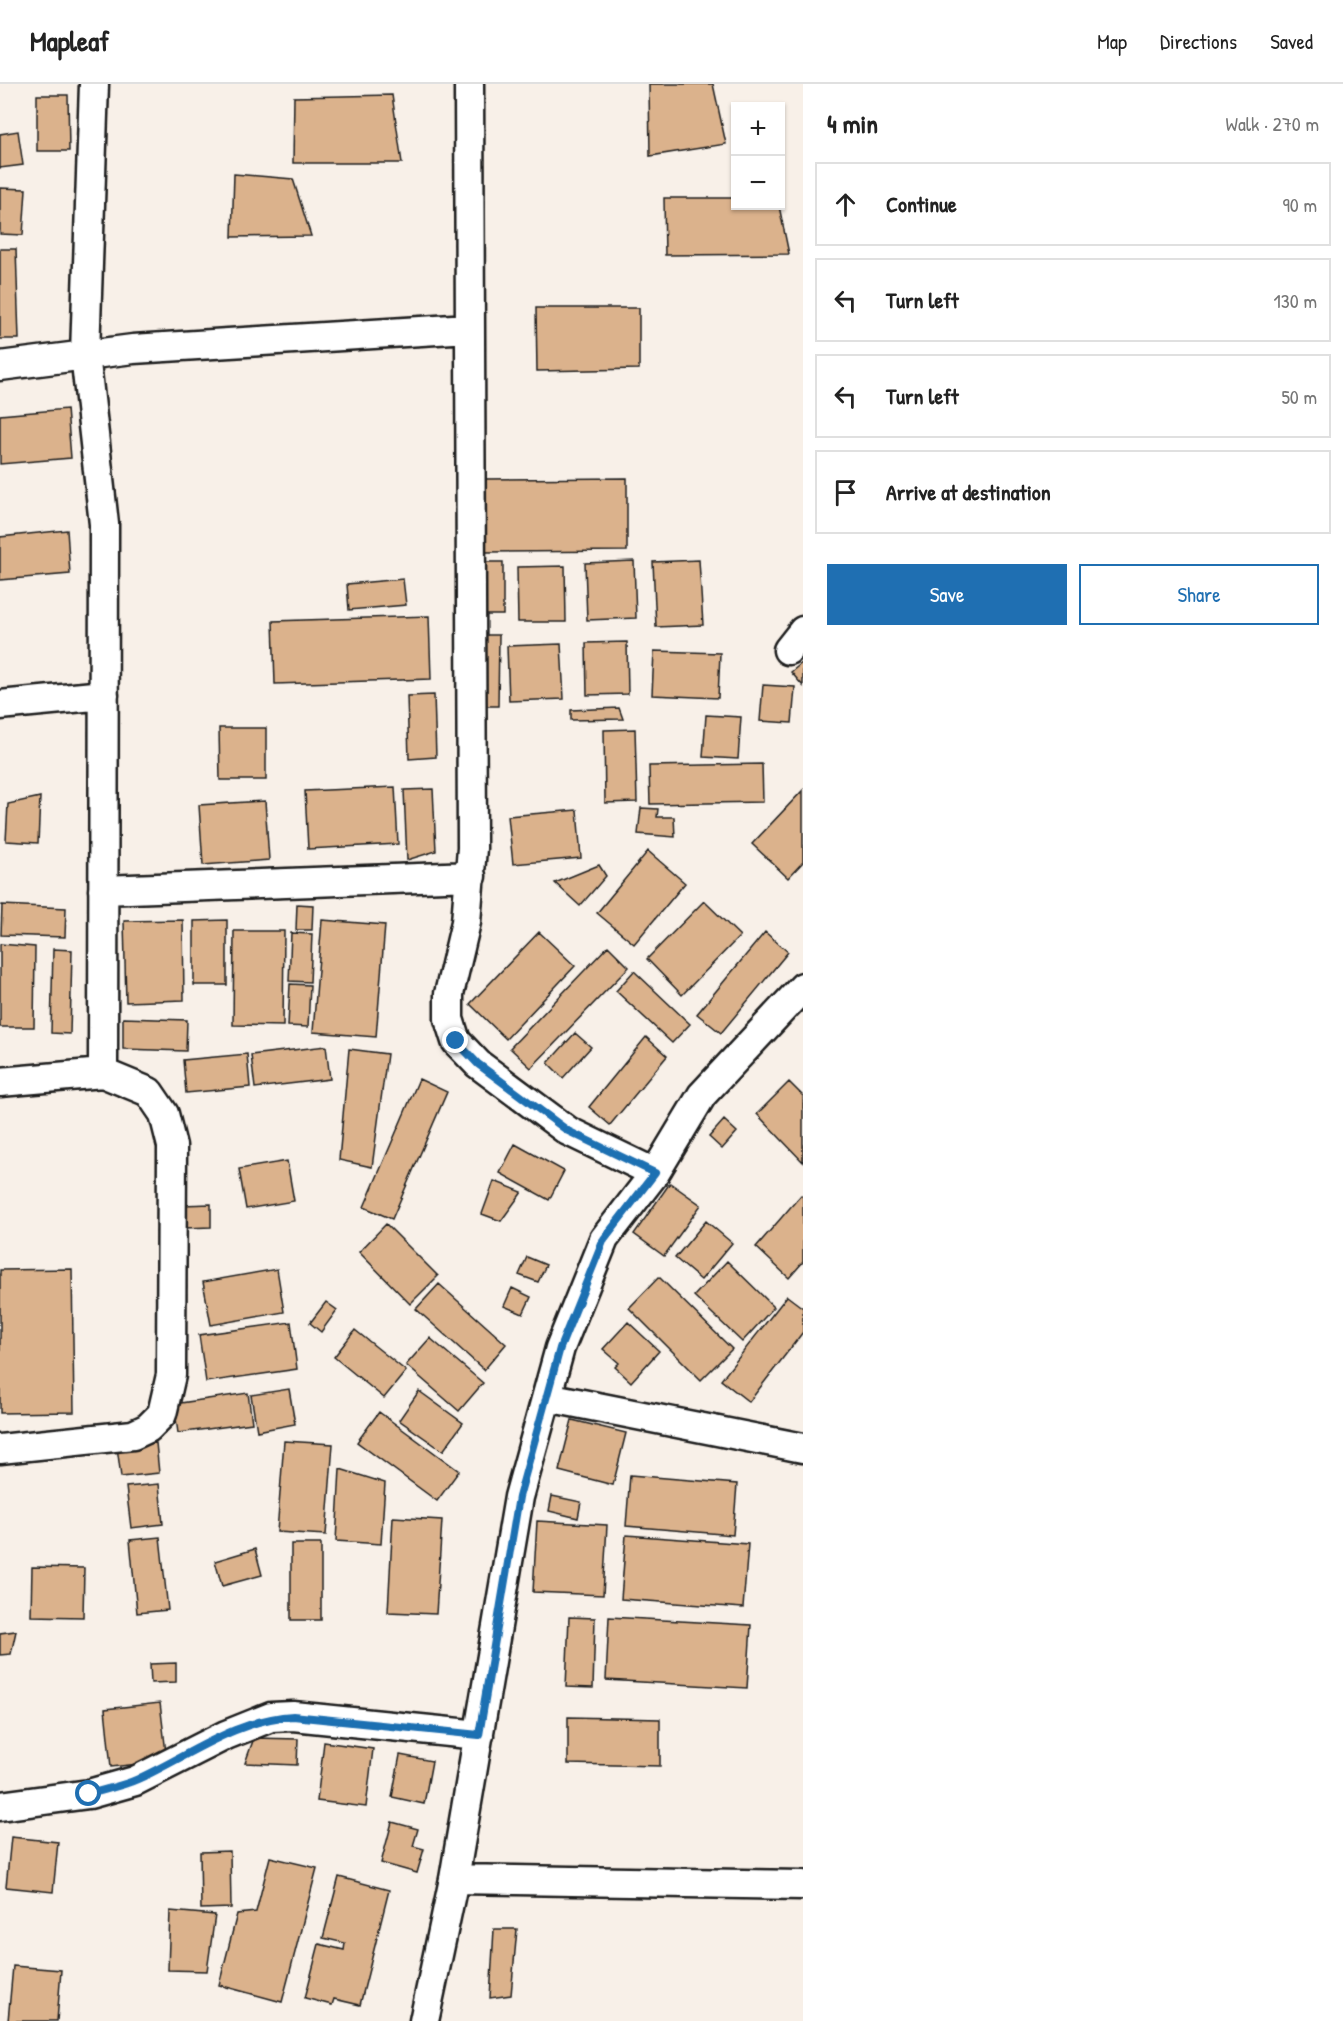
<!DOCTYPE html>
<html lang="en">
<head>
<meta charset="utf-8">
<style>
  :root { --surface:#fff; --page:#f2f2f2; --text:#222; --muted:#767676; --line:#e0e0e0; --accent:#1f6fb2 }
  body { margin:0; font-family:"Patrick Hand",sans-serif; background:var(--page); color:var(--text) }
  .controls { position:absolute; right:18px; top:18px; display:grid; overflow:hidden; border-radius:0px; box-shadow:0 2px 4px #0004 }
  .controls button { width:54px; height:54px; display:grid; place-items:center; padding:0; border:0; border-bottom:2px solid var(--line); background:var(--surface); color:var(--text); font:30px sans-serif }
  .stop { position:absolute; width:18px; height:18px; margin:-14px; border:4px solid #1f6fb2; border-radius:50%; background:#fff }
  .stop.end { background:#1f6fb2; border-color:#fff; box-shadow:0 2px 6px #0008 }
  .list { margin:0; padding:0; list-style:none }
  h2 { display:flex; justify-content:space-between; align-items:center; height:78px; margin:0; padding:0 24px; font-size:26px }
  h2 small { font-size:20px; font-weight:400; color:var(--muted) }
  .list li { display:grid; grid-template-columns:39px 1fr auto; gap:18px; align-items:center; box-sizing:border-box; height:84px; margin:0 12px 12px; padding:0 12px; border:2px solid var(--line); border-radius:0px }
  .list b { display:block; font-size:22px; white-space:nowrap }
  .list em { font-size:20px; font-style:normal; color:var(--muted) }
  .actions { display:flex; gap:12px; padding:18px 24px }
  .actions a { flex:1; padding:14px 0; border:2px solid var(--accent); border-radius:0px; text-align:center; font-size:21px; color:var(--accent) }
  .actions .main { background:var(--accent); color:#fff }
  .icon { flex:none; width:33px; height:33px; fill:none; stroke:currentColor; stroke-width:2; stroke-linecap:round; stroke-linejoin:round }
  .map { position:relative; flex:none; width:803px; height:1937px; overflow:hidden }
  header { display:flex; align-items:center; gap:36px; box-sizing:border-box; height:84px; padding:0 30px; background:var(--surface); border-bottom:2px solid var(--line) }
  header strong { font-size:28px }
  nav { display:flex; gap:33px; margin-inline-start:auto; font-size:21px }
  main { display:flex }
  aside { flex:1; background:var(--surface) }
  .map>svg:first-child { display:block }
  .building { fill:#dbb28c; stroke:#1c1c1c; stroke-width:1.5 }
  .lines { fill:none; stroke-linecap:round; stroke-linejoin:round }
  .minor-casing { stroke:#1c1c1c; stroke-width:33 }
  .minor { stroke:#fff; stroke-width:28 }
  .route { stroke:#1f6fb2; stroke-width:8 }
</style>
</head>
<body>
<header>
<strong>Mapleaf</strong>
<nav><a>Map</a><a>Directions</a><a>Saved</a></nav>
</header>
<main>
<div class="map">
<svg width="803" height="1937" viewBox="0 0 803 1937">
  <rect width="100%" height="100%" fill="#f8f0e8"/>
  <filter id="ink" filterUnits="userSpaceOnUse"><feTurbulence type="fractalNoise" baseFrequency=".0167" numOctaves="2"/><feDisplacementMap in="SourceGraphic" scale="12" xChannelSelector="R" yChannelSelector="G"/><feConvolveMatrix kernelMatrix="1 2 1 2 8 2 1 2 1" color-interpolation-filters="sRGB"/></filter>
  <g filter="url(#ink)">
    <path class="building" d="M 649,0 L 713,0 L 726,60 L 650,72 Z
      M 37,11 L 68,11 L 69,67 L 37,67 Z
      M 392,11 L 402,79 L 293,79 L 294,13 Z
      M 18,47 L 23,81 L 0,84 L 0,50 Z
      M 234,90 L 293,95 L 311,152 L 232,153 Z
      M 0,104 L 26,105 L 23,151 L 0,150 Z
      M 664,114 L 736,114 L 736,122 L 779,122 L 789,170 L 665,171 Z
      M 0,165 L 16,165 L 19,255 L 0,255 Z
      M 536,224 L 639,224 L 639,285 L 537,287 Z
      M 67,325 L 71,374 L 0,380 L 0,331 Z
      M 627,394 L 627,467 L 485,468 L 484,395 Z
      M 67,446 L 70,490 L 0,496 L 0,453 Z
      M 699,476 L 703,541 L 656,543 L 653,478 Z
      M 634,477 L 636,534 L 587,536 L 585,479 Z
      M 479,478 L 503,478 L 503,531 L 479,531 Z
      M 565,482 L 566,538 L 518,538 L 517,483 Z
      M 403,495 L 406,521 L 349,526 L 347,500 Z
      M 429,532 L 431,595 L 275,600 L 273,537 Z
      M 475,551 L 499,551 L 498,622 L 473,622 Z
      M 627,558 L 628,610 L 587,611 L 586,559 Z
      M 561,560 L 564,615 L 509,617 L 507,562 Z
      M 654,567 L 720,569 L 718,614 L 652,611 Z
      M 803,578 L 803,602 L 791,588 Z
      M 763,601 L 795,603 L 792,639 L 760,637 Z
      M 434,611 L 436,673 L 409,675 L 407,612 Z
      M 619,624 L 623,635 L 571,636 L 571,626 Z
      M 706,631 L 741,633 L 738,675 L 703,673 Z
      M 219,644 L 266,644 L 266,696 L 220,696 Z
      M 635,645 L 637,718 L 605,719 L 604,646 Z
      M 762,680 L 763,718 L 650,720 L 649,682 Z
      M 395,703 L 398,760 L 308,765 L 305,707 Z
      M 433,705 L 436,767 L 407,776 L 404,706 Z
      M 803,706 L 803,778 L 788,794 L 752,760 Z
      M 40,713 L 38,759 L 6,757 L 8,720 Z
      M 265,717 L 269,776 L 203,781 L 199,721 Z
      M 641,724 L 658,725 L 657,733 L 674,733 L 675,753 L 638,750 Z
      M 577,726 L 581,774 L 513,780 L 508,732 Z
      M 648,767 L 685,799 L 634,860 L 597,829 Z
      M 599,781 L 606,792 L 580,822 L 555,799 Z
      M 704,817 L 740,852 L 682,911 L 647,875 Z
      M 297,820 L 313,821 L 312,846 L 296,846 Z
      M 2,821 L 66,824 L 65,853 L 1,851 Z
      M 183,836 L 184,916 L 126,918 L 124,837 Z
      M 227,836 L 227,901 L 194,901 L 194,837 Z
      M 322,836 L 385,841 L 376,953 L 313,948 Z
      M 234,847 L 284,847 L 283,942 L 233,941 Z
      M 539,848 L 575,882 L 506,955 L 470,920 Z
      M 765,848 L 788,868 L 721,949 L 697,930 Z
      M 291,849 L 312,850 L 310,898 L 289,897 Z
      M 0,860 L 35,863 L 34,943 L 0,943 Z
      M 608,862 L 629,883 L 531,984 L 510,964 Z
      M 53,865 L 72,866 L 70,950 L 51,949 Z
      M 634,887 L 690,940 L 672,959 L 616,907 Z
      M 290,900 L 310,901 L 308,943 L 288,942 Z
      M 123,934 L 187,936 L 186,967 L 123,965 Z
      M 575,949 L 591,963 L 563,994 L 548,979 Z
      M 646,953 L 667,972 L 610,1041 L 589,1023 Z
      M 326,962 L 330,995 L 255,1004 L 251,971 Z
      M 349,965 L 387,970 L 372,1083 L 339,1076 Z
      M 247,970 L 250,1003 L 186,1009 L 183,976 Z
      M 419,995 L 447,1008 L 392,1135 L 364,1123 Z
      M 789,998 L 803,1012 L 803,1078 L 757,1030 Z
      M 724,1036 L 737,1048 L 722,1065 L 709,1053 Z
      M 515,1060 L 564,1087 L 549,1116 L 500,1089 Z
      M 287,1077 L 294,1117 L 246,1125 L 239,1085 Z
      M 494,1097 L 522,1108 L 501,1137 L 482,1130 Z
      M 670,1099 L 701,1121 L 664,1172 L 634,1150 Z
      M 801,1111 L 803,1113 L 803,1178 L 789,1194 L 756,1163 Z
      M 211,1120 L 211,1143 L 184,1144 L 182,1121 Z
      M 706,1137 L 732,1159 L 701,1196 L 675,1174 Z
      M 386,1140 L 438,1192 L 410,1220 L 359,1168 Z
      M 527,1173 L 546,1181 L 538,1198 L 519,1191 Z
      M 727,1177 L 774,1223 L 742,1258 L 694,1212 Z
      M 72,1185 L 74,1328 L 0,1329 L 0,1186 Z
      M 277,1185 L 284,1228 L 211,1241 L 203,1198 Z
      M 659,1193 L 732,1265 L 701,1296 L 629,1224 Z
      M 439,1200 L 506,1260 L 484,1286 L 416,1225 Z
      M 512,1204 L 531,1213 L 523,1230 L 504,1222 Z
      M 787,1212 L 803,1224 L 803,1248 L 749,1318 L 721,1296 Z
      M 326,1218 L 337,1226 L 321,1248 L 310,1239 Z
      M 291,1238 L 297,1285 L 206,1298 L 199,1251 Z
      M 628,1238 L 659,1267 L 631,1298 L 615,1283 L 619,1279 L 603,1265 Z
      M 355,1246 L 406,1287 L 384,1314 L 334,1273 Z
      M 430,1254 L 483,1299 L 459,1327 L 406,1281 Z
      M 289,1305 L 295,1340 L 257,1347 L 251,1311 Z
      M 419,1307 L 463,1339 L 443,1367 L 399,1336 Z
      M 248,1309 L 252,1339 L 178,1349 L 174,1320 Z
      M 379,1328 L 459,1387 L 437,1417 L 357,1358 Z
      M 572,1336 L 626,1349 L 613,1401 L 559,1387 Z
      M 284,1357 L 333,1360 L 326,1451 L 277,1448 Z
      M 156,1359 L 159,1389 L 121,1393 L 117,1363 Z
      M 340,1385 L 385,1399 L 381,1460 L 336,1457 Z
      M 630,1391 L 737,1400 L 733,1451 L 626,1442 Z
      M 159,1400 L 163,1440 L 131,1444 L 126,1403 Z
      M 552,1412 L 581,1418 L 578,1434 L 549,1427 Z
      M 393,1433 L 442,1436 L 436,1530 L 388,1528 Z
      M 537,1437 L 607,1441 L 603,1511 L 533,1508 Z
      M 626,1451 L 748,1460 L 743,1524 L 621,1515 Z
      M 160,1453 L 168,1526 L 137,1529 L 130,1456 Z
      M 291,1460 L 321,1460 L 321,1536 L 291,1536 Z
      M 255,1465 L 262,1491 L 222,1502 L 215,1477 Z
      M 32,1483 L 84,1484 L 83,1533 L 31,1532 Z
      M 569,1533 L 595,1534 L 593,1604 L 566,1603 Z
      M 609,1533 L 751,1541 L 747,1604 L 606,1596 Z
      M 16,1547 L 11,1570 L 0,1571 L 0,1549 Z
      M 176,1579 L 176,1598 L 151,1599 L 150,1580 Z
      M 160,1619 L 167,1677 L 111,1683 L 105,1625 Z
      M 568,1633 L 660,1635 L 660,1682 L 568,1680 Z
      M 254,1654 L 298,1655 L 297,1681 L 245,1679 Z
      M 324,1658 L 373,1665 L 366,1723 L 317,1717 Z
      M 400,1671 L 432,1677 L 424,1720 L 392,1713 Z
      M 392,1738 L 418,1745 L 413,1762 L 424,1765 L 417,1789 L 381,1779 Z
      M 11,1753 L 58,1758 L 53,1808 L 6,1803 Z
      M 230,1767 L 231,1824 L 201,1825 L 200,1768 Z
      M 270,1773 L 317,1784 L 282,1918 L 219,1901 L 237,1830 L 256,1828 Z
      M 339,1793 L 389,1806 L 360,1921 L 334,1915 L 332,1921 L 305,1914 L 319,1860 L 344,1866 L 345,1859 L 323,1854 Z
      M 170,1827 L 215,1831 L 207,1887 L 168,1886 Z
      M 494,1845 L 517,1845 L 511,1911 L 490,1914 Z
      M 13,1882 L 61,1886 L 57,1937 L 8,1937 Z"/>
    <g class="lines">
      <g class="minor-casing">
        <path id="minor" d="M 94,0 L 85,270 L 104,440 L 103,989
          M 469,0 L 472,764 L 466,838 L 449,910 L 449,935 L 456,957 L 478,980 L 568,1047 L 655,1089
          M 0,282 L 133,265 L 469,244
          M 788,566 L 803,547
          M 0,621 L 104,611
          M 103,806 L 471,792
          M 0,998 L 103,989 L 149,1008 L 164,1030 L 172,1062 L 171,1291 L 162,1330 L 148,1344 L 133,1351 L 0,1365
          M 547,1313 L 803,1364
          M 0,1722 L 89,1710 L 135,1697 L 226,1651 L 271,1633 L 293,1632 L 479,1651
          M 454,1795 L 803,1801
          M 424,1937 L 454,1795 L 519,1413 L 560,1264 L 604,1155 L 655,1089 L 702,1011 L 803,903"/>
      </g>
      <use href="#minor" class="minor"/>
    </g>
  </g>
  <g class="lines" filter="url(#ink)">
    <path class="route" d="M 89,1710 C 105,1705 123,1702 138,1695 C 188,1672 237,1635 293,1632 L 479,1651 L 519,1413 L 560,1264 L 604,1155 L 655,1089 L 568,1047 L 478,980 L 456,957"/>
  </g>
</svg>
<div class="controls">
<button>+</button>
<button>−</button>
</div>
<div class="stop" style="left:89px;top:1710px"></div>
<div class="stop end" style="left:456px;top:957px"></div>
</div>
<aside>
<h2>4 min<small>Walk · 270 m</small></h2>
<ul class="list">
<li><svg class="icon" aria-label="ahead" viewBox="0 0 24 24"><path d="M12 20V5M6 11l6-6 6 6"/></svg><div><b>Continue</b></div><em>90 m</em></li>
<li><svg class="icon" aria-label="left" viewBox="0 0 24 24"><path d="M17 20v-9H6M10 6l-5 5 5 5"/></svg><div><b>Turn left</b></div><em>130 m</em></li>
<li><svg class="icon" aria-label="left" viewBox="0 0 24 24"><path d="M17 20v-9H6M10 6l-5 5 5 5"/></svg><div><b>Turn left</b></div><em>50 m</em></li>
<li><svg class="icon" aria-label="arrive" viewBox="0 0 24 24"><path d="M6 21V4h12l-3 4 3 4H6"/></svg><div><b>Arrive at destination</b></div></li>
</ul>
<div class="actions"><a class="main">Save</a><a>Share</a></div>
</aside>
</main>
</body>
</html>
